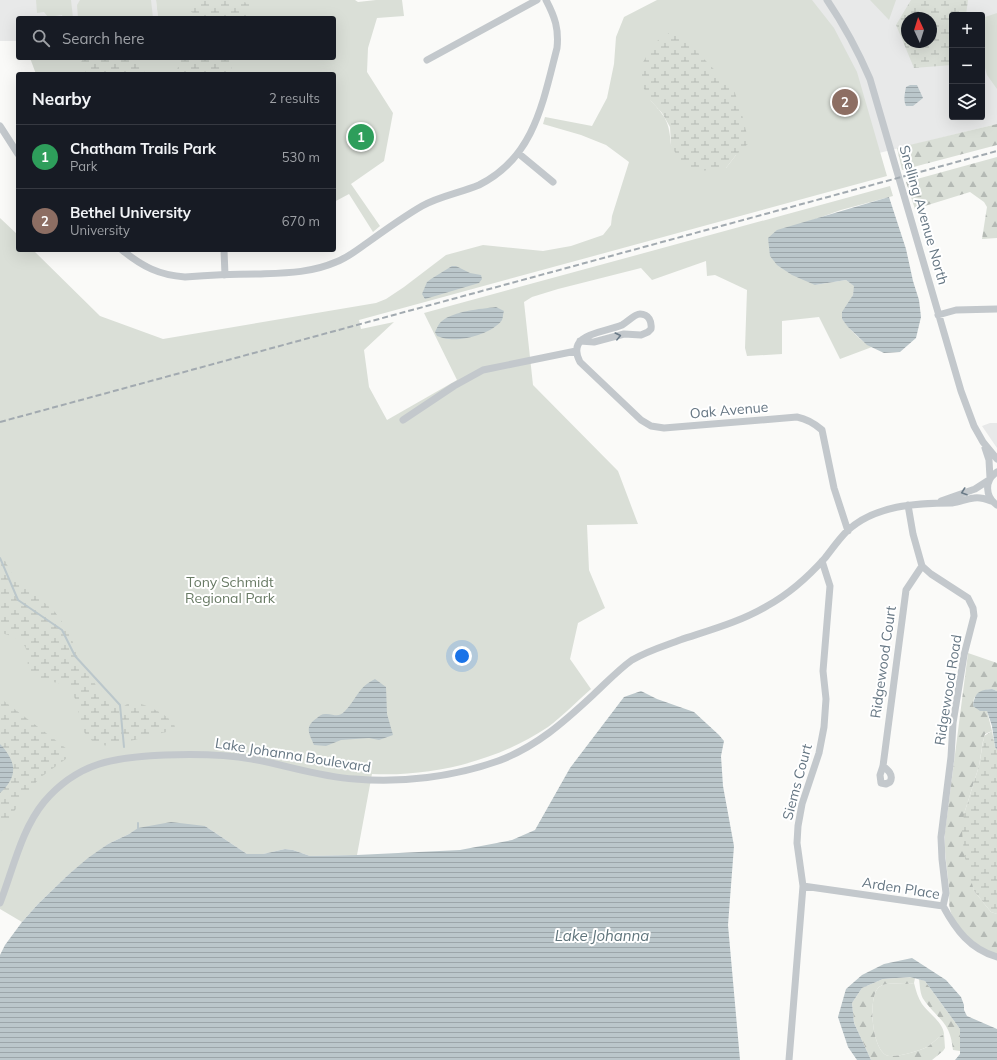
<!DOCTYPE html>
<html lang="en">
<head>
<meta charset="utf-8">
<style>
  :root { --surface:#171b24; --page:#20242c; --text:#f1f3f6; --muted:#9ea1a6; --line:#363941; --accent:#d93025 }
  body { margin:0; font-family:Mulish,sans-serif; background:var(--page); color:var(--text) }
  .controls { position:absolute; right:12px; top:12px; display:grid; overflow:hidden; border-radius:4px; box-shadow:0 4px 16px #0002 }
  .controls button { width:36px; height:36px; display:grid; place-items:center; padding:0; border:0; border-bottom:1px solid var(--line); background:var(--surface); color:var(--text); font:20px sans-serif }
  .compass { position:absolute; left:901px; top:12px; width:36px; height:36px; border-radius:50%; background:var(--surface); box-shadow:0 4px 16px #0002; rotate:356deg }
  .you { position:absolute; left:462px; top:656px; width:14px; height:14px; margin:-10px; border:3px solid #fff; border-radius:50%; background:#1a73e8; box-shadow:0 0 0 6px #1a73e833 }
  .badge { display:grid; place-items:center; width:26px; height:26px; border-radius:50%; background:var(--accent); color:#fff; font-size:13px; font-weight:700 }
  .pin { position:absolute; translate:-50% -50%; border:2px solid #fff; box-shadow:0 1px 4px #0006 }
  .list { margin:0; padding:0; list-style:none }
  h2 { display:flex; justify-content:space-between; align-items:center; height:52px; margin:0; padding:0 16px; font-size:17px }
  h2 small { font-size:13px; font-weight:400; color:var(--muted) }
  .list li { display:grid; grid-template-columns:26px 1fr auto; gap:12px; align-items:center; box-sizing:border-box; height:64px; padding:0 16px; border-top:1px solid var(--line) }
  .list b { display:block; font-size:15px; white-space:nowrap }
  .list p { margin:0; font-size:13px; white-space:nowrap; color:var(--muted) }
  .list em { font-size:13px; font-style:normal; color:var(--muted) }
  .icon { flex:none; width:22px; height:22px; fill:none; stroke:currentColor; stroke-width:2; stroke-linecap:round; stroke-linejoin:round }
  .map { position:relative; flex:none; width:997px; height:1060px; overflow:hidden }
  .search { position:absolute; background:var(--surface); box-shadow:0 4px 16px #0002; left:16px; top:16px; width:320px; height:44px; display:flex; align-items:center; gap:10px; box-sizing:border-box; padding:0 14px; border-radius:4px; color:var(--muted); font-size:15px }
  .panel { position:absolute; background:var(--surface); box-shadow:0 4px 16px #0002; left:16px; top:72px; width:320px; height:180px; border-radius:4px }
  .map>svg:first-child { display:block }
  .built { fill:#e8e9e9; fill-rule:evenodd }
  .green { fill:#dadfd7; fill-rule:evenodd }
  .forest { fill:url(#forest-firs) }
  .wetland { fill:url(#wetland-marsh); fill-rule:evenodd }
  .water { fill:url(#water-rules) }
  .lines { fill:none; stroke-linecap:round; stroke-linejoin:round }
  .stream { stroke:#bbc7cb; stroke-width:2 }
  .minor { stroke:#c3c8cc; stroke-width:7 }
  .rail { stroke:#a2aab0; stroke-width:2; stroke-dasharray:6 3; stroke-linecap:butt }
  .oneway { stroke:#6a7a87 }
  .labels { text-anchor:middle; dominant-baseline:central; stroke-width:4; stroke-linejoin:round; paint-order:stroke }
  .street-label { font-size:14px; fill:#657683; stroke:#fff }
  .park-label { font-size:14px; fill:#687a64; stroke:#fff }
  .water-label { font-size:15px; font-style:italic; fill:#60757c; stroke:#fff }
</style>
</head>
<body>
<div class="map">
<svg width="997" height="1060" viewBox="0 0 997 1060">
  <defs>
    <pattern id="forest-firs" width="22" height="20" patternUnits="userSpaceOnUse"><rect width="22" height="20" fill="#dadfd7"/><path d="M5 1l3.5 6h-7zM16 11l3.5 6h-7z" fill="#b4b9b4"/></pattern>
    <pattern id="wetland-marsh" width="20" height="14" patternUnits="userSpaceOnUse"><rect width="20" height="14" fill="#dadfd7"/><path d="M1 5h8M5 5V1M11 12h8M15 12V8" fill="none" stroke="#b4b9b4"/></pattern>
    <pattern id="water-rules" width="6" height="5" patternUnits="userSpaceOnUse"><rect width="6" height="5" fill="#bbc7cb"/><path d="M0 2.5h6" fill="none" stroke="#9ca6aa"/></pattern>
  </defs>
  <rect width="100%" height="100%" fill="#fafaf8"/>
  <path class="built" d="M 0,0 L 156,0 L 158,18 L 18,18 L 18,41 L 0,41 Z
    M 673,0 L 997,0 L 997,124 L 757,183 ZM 952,15 L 982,15 L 982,117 L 952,117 ZM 907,18 L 931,18 L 931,42 L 907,42 Z
    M 990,423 L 997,423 L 997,448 L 982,426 Z"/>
  <path class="green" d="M 36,0 L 71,0 L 73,18 L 63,18 L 62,15 L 48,17 L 44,12 L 37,13 Z
    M 80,0 L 151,0 L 153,18 L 78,18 L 77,5 Z
    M 156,0 L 355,0 L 358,2 L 376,0 L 402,0 L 404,16 L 377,18 L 368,48 L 367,72 L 393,113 L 384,161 L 351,184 L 380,226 L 373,232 L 349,194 L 334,202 L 334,74 L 36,74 L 30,58 L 334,58 L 334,18 L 158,18 Z
    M 657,0 L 812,0 L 834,28 L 857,72 L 887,176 L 359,320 L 361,329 L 394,322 L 364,350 L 369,387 L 387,420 L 457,380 L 424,313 L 890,186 L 893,196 L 841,210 L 810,221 L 815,285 L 846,280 L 855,286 L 853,295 L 842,319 C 850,329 860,341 872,347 L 840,359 L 819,317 L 782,321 L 782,354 L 747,356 L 745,348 L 747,290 L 715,275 L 707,276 L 706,261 L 652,280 L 641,268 L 558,289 L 532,297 L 524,302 L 533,385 L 618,471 L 638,524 L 587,525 L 589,570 L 605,608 L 578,623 L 570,659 L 591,689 C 577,701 563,716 548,727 C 498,761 431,777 372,774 L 357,855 L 310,856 L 293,850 L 285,849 L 263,854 L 247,854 L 205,826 L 139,828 L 129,834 L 108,844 L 68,875 L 38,904 L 22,922 L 0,909 L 0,218 L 18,235 L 18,250 L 33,250 L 100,316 L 163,339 L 376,303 L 386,299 L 404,287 L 446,255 L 483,245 L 543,251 L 571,246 L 603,235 L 611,225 L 612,216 L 629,162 L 606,145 L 581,135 L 543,124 L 545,117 L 592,126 L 607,98 L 614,64 L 616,37 L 624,17 ZM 650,100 L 736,155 L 726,168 L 671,145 C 669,121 666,117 650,100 Z
    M 870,0 L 896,0 L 889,20 Z
    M 997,13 L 997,89 L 987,75 L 982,57 L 982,18 Z
    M 914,983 C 916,991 918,998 922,1004 C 929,1014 943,1022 944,1034 C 938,1037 933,1043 927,1047 C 919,1051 898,1057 889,1056 C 872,1054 867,997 879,987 C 888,980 903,986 914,983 Z"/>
  <path class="forest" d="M 997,124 L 997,145 L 902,170 L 897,148 Z
    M 997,157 L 997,238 L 982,239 L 987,207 L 984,202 L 970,192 L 915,209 L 906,182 Z
    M 968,653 L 997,663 L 997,691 C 988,686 981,692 974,698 L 973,706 L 987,711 L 992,731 L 985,734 L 983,741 L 979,766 L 964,814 L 974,891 L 991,912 L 997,914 L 997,954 C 993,953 989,952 985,950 C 973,944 952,922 950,909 C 948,902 950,895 949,887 C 947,869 944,851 945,832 Z
    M 910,977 L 915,978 L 914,983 C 904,986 888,980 879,987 C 867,997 872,1054 889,1056 C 898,1057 919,1051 927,1047 C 933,1043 938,1037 944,1034 L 945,1048 L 943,1051 L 932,1060 L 871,1060 L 854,1023 L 852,1003 L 862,988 L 883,979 Z
    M 919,979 L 925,981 L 960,1029 L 960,1051 L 953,1050 C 950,1021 939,1021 924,1000 C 920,995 920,986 919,979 Z"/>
  <path class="wetland" d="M 194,0 L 238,0 L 253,5 L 247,18 L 199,18 L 189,10 L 192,2 Z
    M 911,0 L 968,0 L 966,15 L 952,15 L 952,65 L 914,68 L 896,25 ZM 907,18 L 931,18 L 931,42 L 907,42 Z
    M 675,29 L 734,90 L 742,114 L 749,143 L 736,155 L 726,168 L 701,171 L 681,163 L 671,145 L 670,127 L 662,113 L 650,100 L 642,85 L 642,64 L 654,43 Z
    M 83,58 L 135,58 L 146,74 L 89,74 L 79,67 Z
    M 182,58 L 232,58 L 231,74 L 175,74 Z
    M 0,551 L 15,580 L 37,596 L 55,612 L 70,633 L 80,665 L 114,708 L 123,707 L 131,701 C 142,703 172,715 175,727 L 170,731 L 110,746 C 72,743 85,711 71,691 C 61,678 43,685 32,674 C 25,667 29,659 27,651 C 23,639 11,635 0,633 Z
    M 0,698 L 67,749 L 70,753 L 70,756 L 41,777 L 28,791 L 0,832 Z
    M 992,731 L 995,747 L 997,750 L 997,914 L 991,912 L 974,891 L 964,854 L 962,831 L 964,814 L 979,766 L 984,736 Z"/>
  <path class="water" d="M 910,85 L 917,85 L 923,98 L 913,106 L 906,106 C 903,100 905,93 906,87 Z
    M 889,197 L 906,249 L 913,281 L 919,300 L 921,317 L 916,338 L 900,352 L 884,353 L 867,345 L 848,327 L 842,319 L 842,312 L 853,295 L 854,286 L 846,280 L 815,285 L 792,275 L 777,265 L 770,256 L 768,238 L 777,230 Z
    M 452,266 L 456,266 L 470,273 L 481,275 L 482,279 L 479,283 L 425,299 L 422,294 L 427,282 L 431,279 Z
    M 496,307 L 504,311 C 503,313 503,318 502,320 C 493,333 464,341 449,339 C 445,339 441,337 437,336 L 435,332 C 437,328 439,323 442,321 C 454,311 480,309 496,307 Z
    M 375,679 L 386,687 L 387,714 L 393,735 L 379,740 L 369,738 L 341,740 L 326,746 L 314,745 C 309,733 304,727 317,718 C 319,716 322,714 325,714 C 333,713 338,719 345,711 C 357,699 357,688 375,679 Z
    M 992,689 L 997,691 L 997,750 L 995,747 L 992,726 L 987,711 L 980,711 L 973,706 C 975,693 978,690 992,689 Z
    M 641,691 L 657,699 L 694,712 L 719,735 L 724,741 L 721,756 L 723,786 L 734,846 L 728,925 L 740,1060 L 0,1060 L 0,955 L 5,945 L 22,922 L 38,904 L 68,875 L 88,858 L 108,844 L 129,834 L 138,828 L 171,822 L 205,826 L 247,854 L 263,854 L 285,849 L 293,850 L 310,856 L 357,855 L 460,850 L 512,840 L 535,830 L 570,768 L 624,697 Z
    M 0,744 C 16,761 19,776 0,793 Z
    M 912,958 L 946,980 L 961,997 L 964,1005 L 964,1010 L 967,1016 L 997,1029 L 997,1060 L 955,1060 L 960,1054 L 960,1029 L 925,981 L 910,977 L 883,979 L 862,988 L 852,1003 L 854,1023 L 871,1060 L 857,1060 L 848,1047 L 838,1017 L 846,989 L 862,975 L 884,964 Z"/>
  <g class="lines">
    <path class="stream" d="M 0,558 L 18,600 L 62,630 L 75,656 L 120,705 L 124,747
      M 138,823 L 138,828"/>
    <path class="minor" d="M 827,0 C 844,25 858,51 870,79 L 961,391 L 974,426 L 983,442 L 997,459
      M 427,60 L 537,0
      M 0,126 L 18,154
      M 518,153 L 553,182
      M 122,250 C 143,267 159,275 185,277 C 210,275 234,274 258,274 C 285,273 311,273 336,262 C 347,258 357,250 367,243 C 385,230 403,217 422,206 C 440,196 460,193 479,185 C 534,158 543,102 557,48 C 559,29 555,17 546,0
      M 224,250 L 225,275
      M 938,315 L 956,310 L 997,309
      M 580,341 L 594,342 L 624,334 L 641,335 L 648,332 L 651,329 C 652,322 649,314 640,314 C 634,314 628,322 622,325 C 604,333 565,333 580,362 L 641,420 L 651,426 L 664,428 L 797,417 C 807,419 814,423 822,430 L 834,488 L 848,531
      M 403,420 L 454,386 L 483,370 L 576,351
      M 985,448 L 989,460 L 990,478
      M 997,472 C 984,480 985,497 997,505
      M 941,501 L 975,489 L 989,480
      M 908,505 L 913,534 L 922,566 L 931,574 L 968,598 L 973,608 L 974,616 L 964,655 L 953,723 L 951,757 L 941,837 L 942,859 L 946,893 L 943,906
      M 883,766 C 888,770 894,775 890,782 L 886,784 L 881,783 L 880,775 L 883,766 L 906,590 L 922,566
      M 803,886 L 943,906 C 956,930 970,949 997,957
      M 0,903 C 13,870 21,830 44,802 C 78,762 115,757 165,755 C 193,754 223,754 252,759 C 286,765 320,777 355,779 C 402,783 453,777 498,761 C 536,747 564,722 593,695 C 606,683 618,670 632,660 C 647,651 664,646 680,640 C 710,630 740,622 767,606 C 789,594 808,577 825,558 C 832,549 839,539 847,531 C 875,505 916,503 952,503 C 960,502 966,499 974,498 C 980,497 986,499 991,501
      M 789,1060 L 803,886 L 797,843 L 798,826 L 802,804 L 819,753 L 824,727 L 826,699 L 823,671 L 830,586 L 822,561"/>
    <path class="rail" d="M 0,422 L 997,151"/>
  </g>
  <defs><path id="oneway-chevron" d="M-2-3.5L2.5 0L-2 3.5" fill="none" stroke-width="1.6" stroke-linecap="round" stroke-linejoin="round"/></defs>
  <g class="oneway">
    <use href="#oneway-chevron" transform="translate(618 336) rotate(-14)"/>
    <use href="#oneway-chevron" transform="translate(964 492) rotate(161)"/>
  </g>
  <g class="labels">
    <g class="street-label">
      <text transform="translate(924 215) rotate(74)">Snelling Avenue North</text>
      <text transform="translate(729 410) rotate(-5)">Oak Avenue</text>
      <text transform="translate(883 662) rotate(-82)">Ridgewood Court</text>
      <text transform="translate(948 690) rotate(-81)">Ridgewood Road</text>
      <text transform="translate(293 755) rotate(9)">Lake Johanna Boulevard</text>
      <text transform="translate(797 782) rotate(-75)">Siems Court</text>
      <text transform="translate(901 888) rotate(9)">Arden Place</text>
    </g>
    <g class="park-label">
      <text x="230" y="582">Tony Schmidt<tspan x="230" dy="16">Regional Park</tspan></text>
    </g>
    <g class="water-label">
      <text x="602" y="935">Lake Johanna</text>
    </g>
  </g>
</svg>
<div class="controls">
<button>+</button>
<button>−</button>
<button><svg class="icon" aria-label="layers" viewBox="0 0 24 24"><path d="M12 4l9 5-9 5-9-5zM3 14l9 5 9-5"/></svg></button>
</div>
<svg class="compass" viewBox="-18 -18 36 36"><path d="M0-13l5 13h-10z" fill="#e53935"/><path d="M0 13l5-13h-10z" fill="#9ea1a6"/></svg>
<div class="you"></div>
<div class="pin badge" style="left:361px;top:137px;background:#2e9e5b">1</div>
<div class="pin badge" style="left:845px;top:102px;background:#8d6e63">2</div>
<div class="search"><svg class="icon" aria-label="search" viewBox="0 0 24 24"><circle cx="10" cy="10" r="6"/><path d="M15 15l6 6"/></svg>Search here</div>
<section class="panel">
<h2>Nearby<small>2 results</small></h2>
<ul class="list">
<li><span class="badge" style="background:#2e9e5b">1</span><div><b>Chatham Trails Park</b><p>Park</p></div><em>530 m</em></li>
<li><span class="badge" style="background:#8d6e63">2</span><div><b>Bethel University</b><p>University</p></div><em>670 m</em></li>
</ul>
</section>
</div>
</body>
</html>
